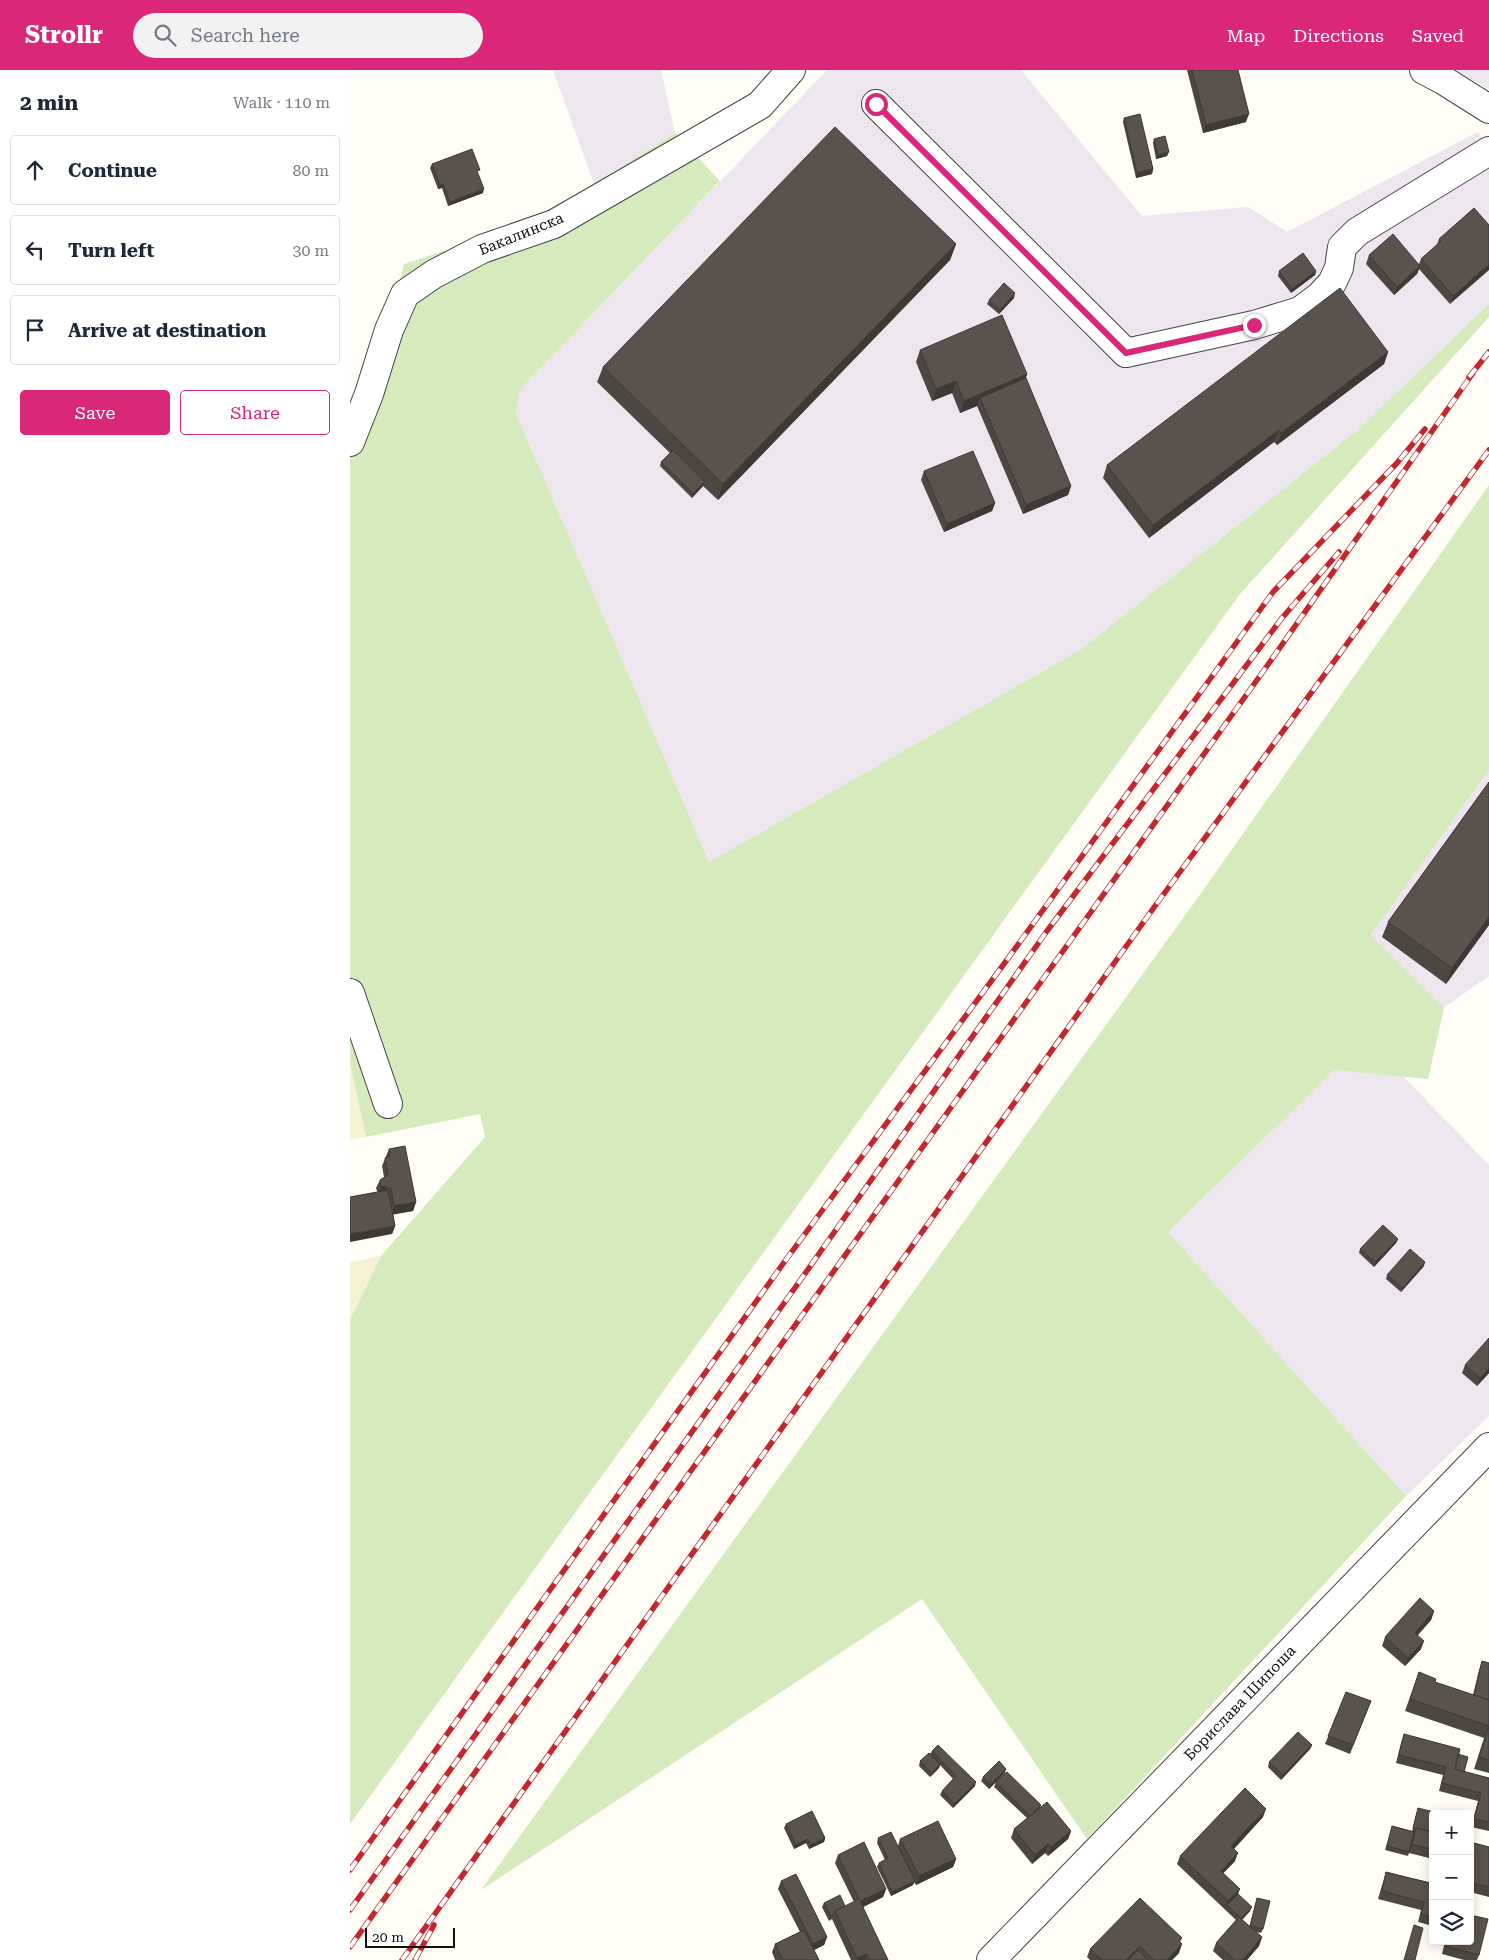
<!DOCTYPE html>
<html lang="en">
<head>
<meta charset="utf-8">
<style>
  :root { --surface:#fff; --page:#f2f2f3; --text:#1f2937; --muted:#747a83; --line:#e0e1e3; --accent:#db2777 }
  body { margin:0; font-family:"Roboto Serif",serif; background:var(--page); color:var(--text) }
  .controls { position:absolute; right:15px; bottom:15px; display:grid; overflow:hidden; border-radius:5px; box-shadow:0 2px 12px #0003 }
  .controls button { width:45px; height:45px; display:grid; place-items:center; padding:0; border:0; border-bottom:1px solid var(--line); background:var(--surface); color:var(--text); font:25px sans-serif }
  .scale { position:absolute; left:15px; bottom:12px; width:90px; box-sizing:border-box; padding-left:5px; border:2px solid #111; border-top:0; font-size:14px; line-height:18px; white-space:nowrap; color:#111; -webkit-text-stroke:4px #fff; paint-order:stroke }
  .stop { position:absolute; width:15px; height:15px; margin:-11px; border:4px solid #db2777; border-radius:50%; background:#fff }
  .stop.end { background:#db2777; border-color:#fff; box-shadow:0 1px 5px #0008 }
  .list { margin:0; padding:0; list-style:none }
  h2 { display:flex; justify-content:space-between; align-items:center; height:65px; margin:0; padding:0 20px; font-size:21px }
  h2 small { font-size:16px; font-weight:400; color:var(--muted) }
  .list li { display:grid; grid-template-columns:32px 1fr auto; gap:15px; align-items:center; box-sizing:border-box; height:70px; margin:0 10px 10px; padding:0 10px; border:1px solid var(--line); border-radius:5px }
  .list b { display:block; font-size:19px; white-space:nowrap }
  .list em { font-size:16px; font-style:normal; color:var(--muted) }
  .actions { display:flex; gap:10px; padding:15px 20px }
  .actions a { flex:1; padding:11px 0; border:1px solid var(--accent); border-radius:5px; text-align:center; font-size:18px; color:var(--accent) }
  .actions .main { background:var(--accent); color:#fff }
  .icon { flex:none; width:28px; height:28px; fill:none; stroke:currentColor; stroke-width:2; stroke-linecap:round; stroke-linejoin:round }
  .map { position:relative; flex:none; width:1139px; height:1890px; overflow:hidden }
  header { display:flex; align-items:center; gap:30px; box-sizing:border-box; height:70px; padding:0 25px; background:var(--accent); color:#fff }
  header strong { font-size:24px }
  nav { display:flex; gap:28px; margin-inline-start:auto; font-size:18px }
  .search { width:350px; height:45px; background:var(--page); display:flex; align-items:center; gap:12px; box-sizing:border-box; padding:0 18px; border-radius:28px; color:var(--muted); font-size:19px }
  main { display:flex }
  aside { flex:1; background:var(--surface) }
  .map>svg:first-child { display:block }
  .industrial { fill:#eee6ef }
  .farmland { fill:#f6f3d4 }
  .green { fill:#d5ebbd }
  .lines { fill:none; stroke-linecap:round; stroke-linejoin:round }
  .minor-casing { stroke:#444; stroke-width:30 }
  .minor { stroke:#fff; stroke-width:28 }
  .rail-casing { stroke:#c4262e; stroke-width:5.5 }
  .rail { stroke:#fff; stroke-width:4; stroke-dasharray:11; stroke-linecap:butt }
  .wall { fill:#4d4742 }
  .shaded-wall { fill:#3f3936 }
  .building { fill:#5a524d; stroke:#3f3936 }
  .route { stroke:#db2777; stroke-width:6 }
  .labels { text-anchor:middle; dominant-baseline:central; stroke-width:5; stroke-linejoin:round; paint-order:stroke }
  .street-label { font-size:15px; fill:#111; stroke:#fff }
</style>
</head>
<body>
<header>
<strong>Strollr</strong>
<div class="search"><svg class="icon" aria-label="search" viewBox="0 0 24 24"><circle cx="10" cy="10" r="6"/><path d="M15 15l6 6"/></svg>Search here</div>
<nav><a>Map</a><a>Directions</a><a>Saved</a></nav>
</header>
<main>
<aside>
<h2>2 min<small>Walk · 110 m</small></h2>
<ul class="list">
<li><svg class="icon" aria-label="ahead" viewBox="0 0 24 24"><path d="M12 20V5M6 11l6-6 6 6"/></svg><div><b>Continue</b></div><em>80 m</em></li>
<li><svg class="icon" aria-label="left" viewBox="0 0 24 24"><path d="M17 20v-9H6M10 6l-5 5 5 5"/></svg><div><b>Turn left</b></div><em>30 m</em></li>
<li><svg class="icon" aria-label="arrive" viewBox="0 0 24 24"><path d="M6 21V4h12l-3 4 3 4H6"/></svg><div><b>Arrive at destination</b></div></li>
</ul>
<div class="actions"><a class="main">Save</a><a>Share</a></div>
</aside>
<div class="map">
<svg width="1139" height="1890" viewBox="0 0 1139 1890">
  <rect width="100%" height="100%" fill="#fffdf5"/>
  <path class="industrial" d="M 203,0 L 311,0 L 325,63 L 244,114 Z
    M 477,0 L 671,0 L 792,146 L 898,137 L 937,162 L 1128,62 L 1139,75 L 1139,234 L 1005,362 L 730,580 L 359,792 L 166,343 L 169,321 Z
    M 1104,0 L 1139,0 L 1139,19 Z
    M 1139,700 L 1139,906 L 1082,946 L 1021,865 Z
    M 985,1000 L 1053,1006 L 1139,1095 L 1139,1346 L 1056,1426 L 818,1162 Z"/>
  <path class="farmland" d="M 0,993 L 16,1067 L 0,1070 Z
    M 31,1186 L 0,1250 L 0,1192 Z"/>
  <path class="green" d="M 325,63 L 370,111 L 169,321 L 166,343 L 359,792 L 730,580 L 1005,362 L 1139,234 L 1139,247 L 890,524 L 0,1754 L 0,1250 L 31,1186 L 135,1067 L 130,1044 L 16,1067 L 0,993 L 0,356 L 32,280 L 54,194 L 166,157 L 244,114 Z
    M 1139,415 L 1139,700 L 1021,865 L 1094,938 L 1078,1009 L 985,1000 L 818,1162 L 1056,1426 L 737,1769 L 572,1529 L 131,1820 L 849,826 Z"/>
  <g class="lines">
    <g class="minor-casing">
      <path id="minor" d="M 1074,0 L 1093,10 L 1139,39
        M 526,34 L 776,283 L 904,255 L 950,241 L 970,226 L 982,213 L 989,198 L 992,177 L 1007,162 L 1139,81
        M 0,372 L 19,324 L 39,260 L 55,224 L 84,204 L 132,179 L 204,154 L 410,35 L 441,0
        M 0,923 L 38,1034
        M 641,1890 L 1139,1377"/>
    </g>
    <use href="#minor" class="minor"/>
    <g class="rail-casing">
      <path id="rail" d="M 1119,307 L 1139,282
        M 0,1800 L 435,1191 L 659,887 L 923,522 L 1047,393 L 1075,359
        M 0,1840 L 442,1222 L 697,861 L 932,548 L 989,482
        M 0,1877 L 917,596 L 1123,303
        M 52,1890 L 805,836 L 1139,380
        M 65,1890 L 84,1855"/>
    </g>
    <use href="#rail" class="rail"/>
  </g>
  <path class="wall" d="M 837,0 L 888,0 L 896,52 L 853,63 Z
    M 774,48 L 803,99 L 802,104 L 786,108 L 773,52 Z
    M 804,69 L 817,86 L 806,89 L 803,73 Z
    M 82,94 L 128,104 L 133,123 L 98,136 L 92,118 L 88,119 L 80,98 Z
    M 1139,155 L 1100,234 L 1069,199 L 1067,204 L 1044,225 L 1016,194 L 1019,185 L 1069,194 L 1071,189 L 1087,175 L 1089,169 Z
    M 606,174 L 600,190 L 368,430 L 353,416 L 342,428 L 310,396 L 311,392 L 320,383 L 247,312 L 253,297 Z
    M 929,201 L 966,201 L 965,205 L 941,223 L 928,206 Z
    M 664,228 L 649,244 L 637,234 L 639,230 Z
    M 570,280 L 677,304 L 676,308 L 721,416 L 718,425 L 673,444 L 627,336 L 610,343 L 602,323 L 582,331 L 566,292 Z
    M 1038,282 L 1034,294 L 927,375 L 924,372 L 799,468 L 753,408 L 757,395 Z
    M 574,401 L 645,433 L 642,441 L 594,462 L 571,410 Z
    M 1139,712 L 1139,855 L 1096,914 L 1032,867 L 1038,852 Z
    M 39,1079 L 66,1132 L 63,1141 L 43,1144 L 45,1156 L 42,1164 L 26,1118 L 30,1110 L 34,1107 L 32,1096 Z
    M 1048,1169 L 1046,1173 L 1024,1197 L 1009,1183 L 1010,1179 Z
    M 1074,1196 L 1051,1222 L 1036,1209 L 1037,1205 Z
    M 1115,1295 L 1139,1303 L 1127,1316 L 1112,1303 Z
    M 1084,1541 L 1081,1550 L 1068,1565 L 1071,1579 L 1055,1596 L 1032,1576 L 1035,1567 Z
    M 1132,1591 L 1139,1593 L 1139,1703 L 1124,1699 L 1134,1668 L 1055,1641 L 1069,1602 L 1085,1612 L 1123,1625 L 1129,1600 Z
    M 996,1622 L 1021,1631 L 1000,1684 L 975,1674 Z
    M 1054,1664 L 1108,1684 L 1114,1702 L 1139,1708 L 1139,1761 L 1121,1757 L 1128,1731 L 1089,1721 L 1093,1705 L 1046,1693 L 1051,1673 Z
    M 962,1675 L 960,1679 L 931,1710 L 918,1697 L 919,1692 Z
    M 582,1681 L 625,1716 L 603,1738 L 590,1725 L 592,1721 L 603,1709 L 590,1695 L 589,1698 L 580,1707 L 569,1696 L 570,1691 L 580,1684 Z
    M 655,1703 L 639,1719 L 631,1711 L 633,1707 Z
    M 646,1712 L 691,1735 L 690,1738 L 721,1761 L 718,1769 L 698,1786 L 695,1783 L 682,1794 L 661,1768 L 664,1759 L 677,1748 L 644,1717 Z
    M 1068,1738 L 1083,1744 L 1083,1789 L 1059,1783 L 1058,1786 L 1035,1780 L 1042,1756 L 1062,1761 Z
    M 913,1747 L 884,1779 L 885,1791 L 873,1803 L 900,1841 L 892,1850 L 900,1856 L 907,1828 L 913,1859 L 911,1863 L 906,1862 L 912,1867 L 909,1876 L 897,1890 L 873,1890 L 863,1881 L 866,1873 L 886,1850 L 827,1794 L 830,1786 Z
    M 436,1754 L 475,1768 L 474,1772 L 459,1779 L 456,1773 L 444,1779 L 434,1758 Z
    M 528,1768 L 548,1776 L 550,1769 L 606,1789 L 603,1797 L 566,1815 L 564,1812 L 563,1815 L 541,1826 L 527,1797 L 529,1793 L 535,1790 L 527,1773 Z
    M 1120,1772 L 1139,1777 L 1139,1827 L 1120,1822 Z
    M 488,1785 L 536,1819 L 533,1827 L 513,1837 L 538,1890 L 501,1890 L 482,1849 L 479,1851 L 472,1837 L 474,1833 L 495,1836 L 504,1832 L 485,1793 Z
    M 1036,1802 L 1083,1813 L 1083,1856 L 1068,1852 L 1071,1840 L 1028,1829 Z
    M 431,1811 L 477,1867 L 474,1875 L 464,1880 L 469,1890 L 425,1890 L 422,1882 L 425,1874 L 450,1862 L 428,1819 Z
    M 832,1868 L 830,1872 L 829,1883 L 822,1890 L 740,1890 L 737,1887 L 740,1879 Z
    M 1095,1871 L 1120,1871 L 1129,1885 L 1127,1890 L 1114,1890 L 1092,1884 Z"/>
  <path class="shaded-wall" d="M 899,44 L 896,52 L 853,63 L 856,55 Z
    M 819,82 L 817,86 L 806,89 L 808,85 Z
    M 803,99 L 802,104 L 786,108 L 787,103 Z
    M 93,114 L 92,118 L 88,119 L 90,115 Z
    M 134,119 L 133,123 L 98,136 L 100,132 Z
    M 606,174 L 600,190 L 368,430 L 373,414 Z
    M 1139,194 L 1139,200 L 1100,234 L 1103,226 Z
    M 1070,196 L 1067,204 L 1044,225 L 1047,217 Z
    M 966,201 L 965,205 L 941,223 L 942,219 Z
    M 665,223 L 664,228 L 649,244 L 650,240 Z
    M 1038,282 L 1034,294 L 927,375 L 931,363 Z
    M 677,304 L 672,317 L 630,328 L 627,336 L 610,343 L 614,331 Z
    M 606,311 L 602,323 L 582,331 L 586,319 Z
    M 929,360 L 924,372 L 799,468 L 803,455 Z
    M 355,412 L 353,416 L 342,428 L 343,423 Z
    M 721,416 L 718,425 L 673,444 L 676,435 Z
    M 645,433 L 642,441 L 594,462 L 597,454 Z
    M 1139,847 L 1139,855 L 1096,914 L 1102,898 Z
    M 36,1116 L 33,1124 L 28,1125 L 31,1117 Z
    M 66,1132 L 63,1141 L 41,1145 L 44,1136 Z
    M 45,1156 L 42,1164 L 0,1172 L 0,1164 Z
    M 1048,1169 L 1046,1173 L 1024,1197 L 1025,1192 Z
    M 1075,1192 L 1074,1196 L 1051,1222 L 1053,1218 Z
    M 1139,1298 L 1139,1303 L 1127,1316 L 1130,1308 Z
    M 1084,1541 L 1081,1550 L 1062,1571 L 1065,1563 Z
    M 1074,1571 L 1071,1579 L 1055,1596 L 1058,1588 Z
    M 962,1675 L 960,1679 L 931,1710 L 933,1705 Z
    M 590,1694 L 589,1698 L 580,1707 L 582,1703 Z
    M 656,1699 L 655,1703 L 639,1719 L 640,1715 Z
    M 626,1712 L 625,1716 L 603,1738 L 604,1734 Z
    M 916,1739 L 913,1747 L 878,1785 L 881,1776 Z
    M 721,1761 L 718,1769 L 698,1786 L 701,1777 Z
    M 475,1768 L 474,1772 L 459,1779 L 461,1775 Z
    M 458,1769 L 456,1773 L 444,1779 L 446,1775 Z
    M 698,1774 L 695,1783 L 682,1794 L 685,1785 Z
    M 888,1783 L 885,1791 L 868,1809 L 871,1801 Z
    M 606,1789 L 603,1797 L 566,1815 L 569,1806 Z
    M 565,1811 L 563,1815 L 541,1826 L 542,1822 Z
    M 536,1819 L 533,1827 L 507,1840 L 510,1831 Z
    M 890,1819 L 887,1827 L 877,1835 L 878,1831 Z
    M 902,1837 L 900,1841 L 889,1853 L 890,1849 Z
    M 477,1867 L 474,1875 L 460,1882 L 463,1874 Z
    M 912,1867 L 909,1876 L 897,1890 L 893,1890 Z
    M 832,1874 L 829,1883 L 822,1890 L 817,1890 Z
    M 790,1876 L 787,1884 L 781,1890 L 776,1890 Z
    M 517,1884 L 515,1890 L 507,1890 L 507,1888 Z"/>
  <path class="building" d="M 842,0 L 888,0 L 899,44 L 856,55 Z
    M 790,44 L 803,99 L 787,103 L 774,48 Z
    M 485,57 L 606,174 L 373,414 L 253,297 Z
    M 815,66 L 819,82 L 808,85 L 804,69 Z
    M 122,79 L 130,100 L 127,101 L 134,119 L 100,132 L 93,114 L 90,115 L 82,94 Z
    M 1124,138 L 1139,155 L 1139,194 L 1103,226 L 1071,189 L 1091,171 L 1089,169 Z
    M 1043,164 L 1070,196 L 1047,217 L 1019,185 Z
    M 953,183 L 966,201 L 942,219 L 929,201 Z
    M 654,213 L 665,223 L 650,240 L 639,230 Z
    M 990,218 L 1038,282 L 931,363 L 929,360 L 803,455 L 757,395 Z
    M 652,245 L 677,304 L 614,331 L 606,311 L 586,319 L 570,280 Z
    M 676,308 L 721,416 L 676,435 L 630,328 Z
    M 323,380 L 355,412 L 343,423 L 311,392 Z
    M 623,381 L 645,433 L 597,454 L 574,401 Z
    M 1139,712 L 1139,847 L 1102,898 L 1038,852 Z
    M 55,1076 L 66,1132 L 44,1136 L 41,1118 L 36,1119 L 36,1116 L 31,1117 L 30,1110 L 38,1105 L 35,1088 L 40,1087 L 39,1079 Z
    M 38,1120 L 45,1156 L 0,1164 L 0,1127 Z
    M 1033,1155 L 1048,1169 L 1025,1192 L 1010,1179 Z
    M 1060,1179 L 1075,1192 L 1053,1218 L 1037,1205 Z
    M 1139,1268 L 1139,1298 L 1130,1308 L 1115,1295 Z
    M 1070,1528 L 1084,1541 L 1065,1563 L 1074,1571 L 1058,1588 L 1035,1567 Z
    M 1132,1591 L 1139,1593 L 1139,1630 L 1124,1625 Z
    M 1069,1602 L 1086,1609 L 1085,1612 L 1139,1630 L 1139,1690 L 1129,1687 L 1139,1656 L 1060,1629 Z
    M 996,1622 L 1021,1631 L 1003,1675 L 978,1666 Z
    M 948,1662 L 962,1675 L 933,1705 L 919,1692 Z
    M 1054,1664 L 1110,1679 L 1105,1699 L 1139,1708 L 1139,1752 L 1124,1749 L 1131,1723 L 1092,1713 L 1096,1697 L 1049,1685 Z
    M 588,1675 L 626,1712 L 604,1734 L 592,1721 L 606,1706 L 582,1681 Z
    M 579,1683 L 590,1694 L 582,1703 L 570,1691 Z
    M 1108,1684 L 1118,1687 L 1114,1702 L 1105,1699 Z
    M 649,1691 L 656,1699 L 640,1715 L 633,1707 Z
    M 657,1702 L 691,1735 L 680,1746 L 646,1712 Z
    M 895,1718 L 916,1739 L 881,1776 L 888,1783 L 871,1801 L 890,1819 L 878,1831 L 830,1786 Z
    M 697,1732 L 721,1761 L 701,1777 L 698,1774 L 685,1785 L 664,1759 Z
    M 1068,1738 L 1092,1744 L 1083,1744 L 1083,1762 L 1066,1758 L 1065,1759 L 1063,1758 Z
    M 462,1741 L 475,1768 L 461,1775 L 458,1769 L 446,1775 L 436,1754 Z
    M 588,1751 L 606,1789 L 569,1806 L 550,1769 Z
    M 1042,1756 L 1064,1762 L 1059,1782 L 1037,1776 Z
    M 1066,1758 L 1083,1762 L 1083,1780 L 1062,1774 Z
    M 541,1762 L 565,1811 L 542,1822 L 529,1793 L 538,1788 L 528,1768 Z
    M 514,1772 L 536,1819 L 510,1831 L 538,1890 L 520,1890 L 517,1884 L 507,1888 L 485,1841 L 509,1829 L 488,1785 Z
    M 1120,1772 L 1139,1777 L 1139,1817 L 1120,1813 Z
    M 1036,1802 L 1083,1814 L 1083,1847 L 1071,1844 L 1074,1832 L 1032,1821 Z
    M 446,1804 L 477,1867 L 463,1874 L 431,1811 Z
    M 888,1824 L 902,1837 L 891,1848 L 877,1835 Z
    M 490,1825 L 495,1836 L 485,1841 L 483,1845 L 481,1846 L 474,1833 Z
    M 790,1828 L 832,1868 L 829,1871 L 832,1874 L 817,1890 L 804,1890 L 790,1876 L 776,1890 L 752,1890 L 740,1879 Z
    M 907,1828 L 920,1831 L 913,1859 L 900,1856 Z
    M 1120,1845 L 1138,1849 L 1129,1885 L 1095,1876 L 1096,1871 L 1120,1871 Z
    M 889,1847 L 912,1867 L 893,1890 L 885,1890 L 866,1873 Z
    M 1064,1855 L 1073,1858 L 1065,1890 L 1054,1890 Z
    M 454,1860 L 469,1890 L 433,1890 L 425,1874 Z
    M 788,1880 L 798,1890 L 778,1890 Z"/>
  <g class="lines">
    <path class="route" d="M 526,34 L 776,283 L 904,255"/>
  </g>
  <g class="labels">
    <g class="street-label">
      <text transform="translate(171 164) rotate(-22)">Бакалинска</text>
      <text transform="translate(890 1633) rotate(-46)">Борислава Шипоша</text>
    </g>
  </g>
</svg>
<div class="controls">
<button>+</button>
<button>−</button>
<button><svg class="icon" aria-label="layers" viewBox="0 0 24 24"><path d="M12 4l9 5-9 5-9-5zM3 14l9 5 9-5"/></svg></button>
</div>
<div class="scale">20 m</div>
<div class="stop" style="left:526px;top:34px"></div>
<div class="stop end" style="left:904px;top:255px"></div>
</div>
</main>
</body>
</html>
